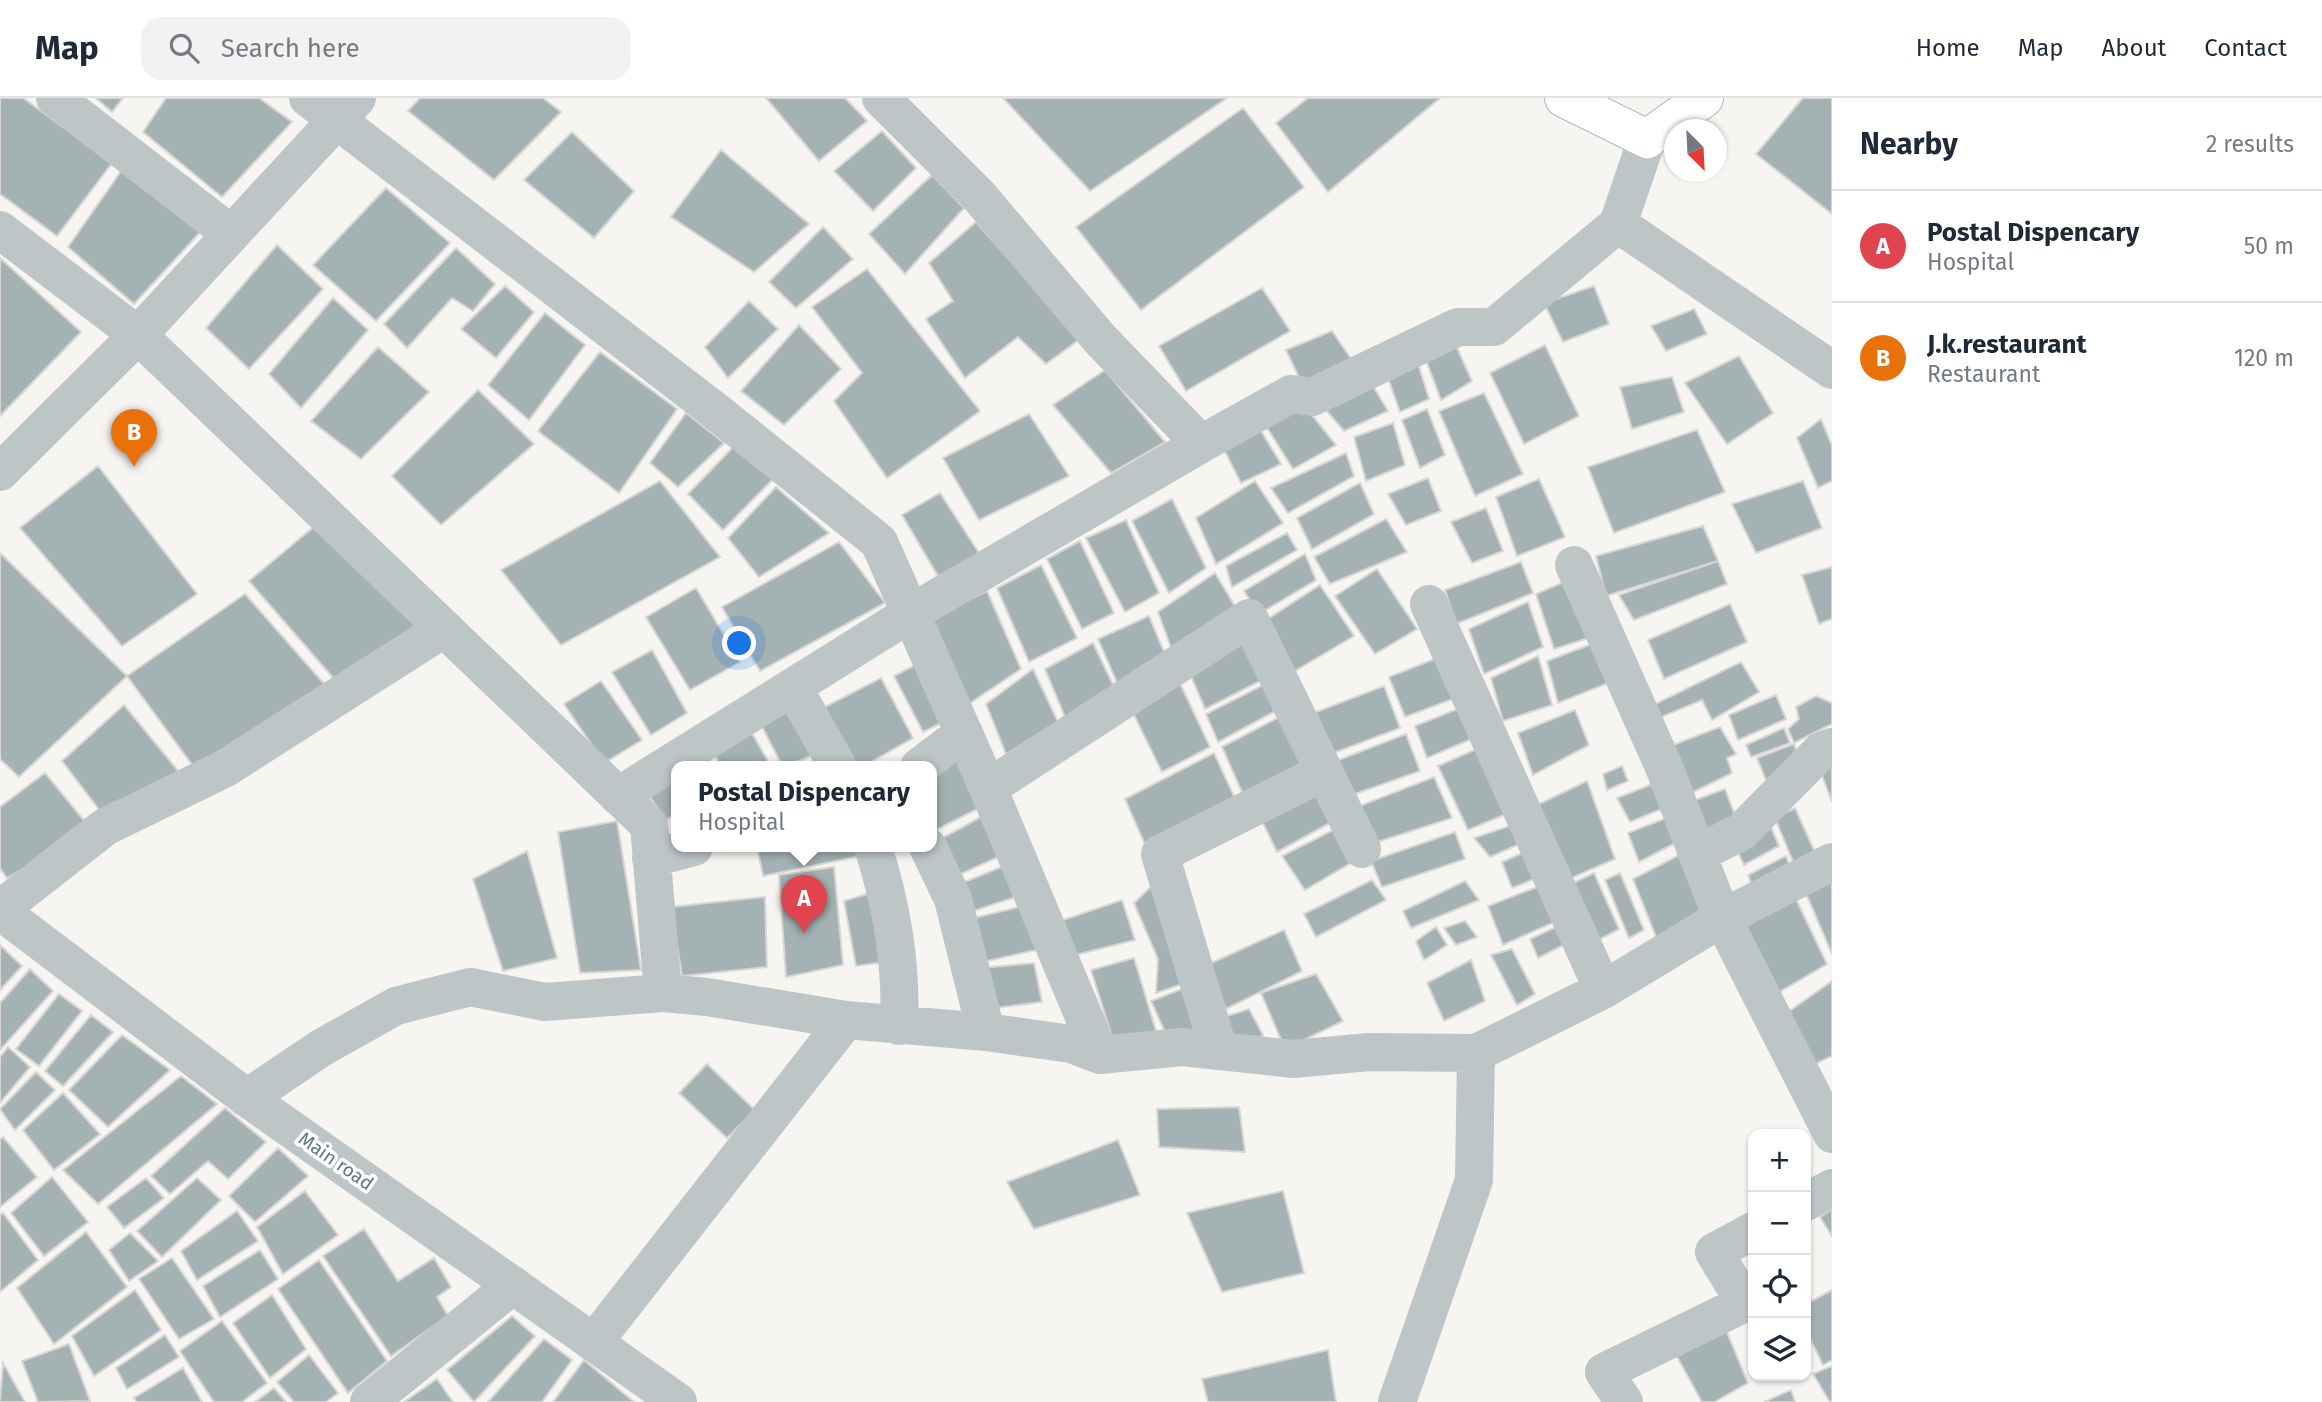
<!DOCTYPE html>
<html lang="en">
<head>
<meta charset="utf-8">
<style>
  :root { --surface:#fff; --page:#f2f2f3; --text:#1f2937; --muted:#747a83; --line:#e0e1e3; --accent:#d93025 }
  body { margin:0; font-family:"Fira Sans",sans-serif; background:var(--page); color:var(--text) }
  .controls { position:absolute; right:21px; bottom:21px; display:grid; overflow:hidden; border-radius:14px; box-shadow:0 2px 5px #0004 }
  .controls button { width:63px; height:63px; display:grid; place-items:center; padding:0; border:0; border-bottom:2px solid var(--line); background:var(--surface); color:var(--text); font:35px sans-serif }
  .compass { position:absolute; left:1664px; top:21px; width:63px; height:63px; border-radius:50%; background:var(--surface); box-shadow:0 2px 5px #0004; rotate:156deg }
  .you { position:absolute; left:740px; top:546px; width:24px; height:24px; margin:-18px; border:5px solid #fff; border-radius:50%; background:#1a73e8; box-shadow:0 0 0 10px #1a73e833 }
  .badge { display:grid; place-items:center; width:46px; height:46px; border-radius:50%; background:var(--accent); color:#fff; font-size:23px; font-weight:700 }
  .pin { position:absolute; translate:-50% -58px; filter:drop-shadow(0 2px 4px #0008) }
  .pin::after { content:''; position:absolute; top:37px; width:24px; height:21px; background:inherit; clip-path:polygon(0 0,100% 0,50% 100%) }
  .popup { position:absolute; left:671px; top:663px; width:266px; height:91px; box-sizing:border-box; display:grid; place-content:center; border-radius:14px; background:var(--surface); filter:drop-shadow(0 2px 5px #0005); font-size:23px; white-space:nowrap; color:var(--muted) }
  .popup b { font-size:26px; color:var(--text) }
  .popup::after { content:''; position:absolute; left:50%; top:100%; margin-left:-14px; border:14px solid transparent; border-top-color:var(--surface) }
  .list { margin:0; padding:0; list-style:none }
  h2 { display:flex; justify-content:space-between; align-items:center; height:91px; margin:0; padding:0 28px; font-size:30px }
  h2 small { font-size:23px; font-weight:400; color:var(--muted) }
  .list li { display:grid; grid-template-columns:46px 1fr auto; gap:21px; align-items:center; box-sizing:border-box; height:112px; padding:0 28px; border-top:2px solid var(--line) }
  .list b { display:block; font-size:26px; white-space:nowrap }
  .list p { margin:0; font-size:23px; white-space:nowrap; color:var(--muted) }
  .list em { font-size:23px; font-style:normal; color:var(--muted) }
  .icon { flex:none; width:38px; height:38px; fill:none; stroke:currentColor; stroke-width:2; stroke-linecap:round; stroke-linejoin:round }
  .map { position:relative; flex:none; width:1832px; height:1304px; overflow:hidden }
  header { display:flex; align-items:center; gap:42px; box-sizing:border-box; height:98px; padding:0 35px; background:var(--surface); border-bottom:2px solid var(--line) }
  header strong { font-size:33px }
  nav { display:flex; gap:38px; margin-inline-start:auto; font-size:24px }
  .search { width:490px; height:63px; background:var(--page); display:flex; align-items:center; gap:18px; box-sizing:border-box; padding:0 24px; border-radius:21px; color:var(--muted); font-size:26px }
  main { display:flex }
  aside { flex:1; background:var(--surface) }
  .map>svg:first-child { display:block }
  .building { fill:#a5b2b4; stroke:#d7d6d5; stroke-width:2 }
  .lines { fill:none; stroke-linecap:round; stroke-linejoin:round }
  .primary-casing { stroke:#afb7ba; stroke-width:40 }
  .minor { stroke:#bec5c7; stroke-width:38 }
  .tertiary { stroke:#bec5c7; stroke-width:38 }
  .primary { stroke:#fff; stroke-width:38 }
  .labels { text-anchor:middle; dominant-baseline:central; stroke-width:7; stroke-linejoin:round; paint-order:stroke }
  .street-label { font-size:19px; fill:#5f797f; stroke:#fff }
</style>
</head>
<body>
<header>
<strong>Map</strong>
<div class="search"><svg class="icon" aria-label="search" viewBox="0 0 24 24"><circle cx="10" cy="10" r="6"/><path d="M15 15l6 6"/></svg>Search here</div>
<nav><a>Home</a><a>Map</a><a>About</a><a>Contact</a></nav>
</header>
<main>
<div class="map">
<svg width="1832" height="1304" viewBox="0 0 1832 1304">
  <rect width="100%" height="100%" fill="#f6f5f2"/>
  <path class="building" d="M 0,0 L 23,0 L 112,65 L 57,138 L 0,96 Z
    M 96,0 L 123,0 L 112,14 Z
    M 166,0 L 259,0 L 292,24 L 222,99 L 143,34 Z
    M 420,0 L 543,0 L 561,14 L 494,82 L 408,13 Z
    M 766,0 L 845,0 L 867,23 L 819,63 Z
    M 1003,0 L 1227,0 L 1090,93 Z
    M 1308,0 L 1440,0 L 1328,94 L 1276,25 Z
    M 1803,0 L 1832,0 L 1832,116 L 1756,56 Z
    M 1243,10 L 1304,89 L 1141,212 L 1076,129 Z
    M 882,33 L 916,70 L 873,113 L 834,73 Z
    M 572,34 L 634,93 L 594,140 L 524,82 Z
    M 721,52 L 809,126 L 754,174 L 671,119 Z
    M 124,69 L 204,130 L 134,206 L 68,149 Z
    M 932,77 L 964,110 L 905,176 L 869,136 Z
    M 386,90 L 450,145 L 376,223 L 313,167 Z
    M 976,124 L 1080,241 L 1046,266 L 1018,239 L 965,280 L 926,221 L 953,203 L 929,165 Z
    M 823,129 L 853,161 L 796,210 L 769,184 Z
    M 277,147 L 323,191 L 249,271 L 206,230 Z
    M 456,150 L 495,186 L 473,213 L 452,200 L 407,250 L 384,226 Z
    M 0,160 L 81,234 L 0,318 Z
    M 867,171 L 980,313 L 887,380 L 834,303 L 862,275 L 812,209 Z
    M 505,188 L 534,214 L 496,260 L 461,231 Z
    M 1594,188 L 1609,226 L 1563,244 L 1544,205 Z
    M 1262,190 L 1290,233 L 1186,293 L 1159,248 Z
    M 333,200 L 368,232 L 301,310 L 269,276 Z
    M 749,203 L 778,231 L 728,280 L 705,249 Z
    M 1694,211 L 1707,236 L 1666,253 L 1651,228 Z
    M 545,215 L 585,247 L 529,322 L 488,287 Z
    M 799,227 L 841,271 L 784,327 L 741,293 Z
    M 1332,233 L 1356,268 L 1306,294 L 1286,252 Z
    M 1453,241 L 1472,283 L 1441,302 L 1423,254 Z
    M 1545,247 L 1579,318 L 1524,346 L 1490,275 Z
    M 378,249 L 429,294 L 361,361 L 311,323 Z
    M 600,254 L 677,311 L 619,395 L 538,333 Z
    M 1415,256 L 1429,301 L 1400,314 L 1385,271 Z
    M 1739,258 L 1773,315 L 1727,346 L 1685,285 Z
    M 1105,272 L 1165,344 L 1111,375 L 1053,307 Z
    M 1672,279 L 1684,314 L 1632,331 L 1620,289 Z
    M 1370,283 L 1388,313 L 1344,333 L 1318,303 Z
    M 478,292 L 534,346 L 441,427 L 392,378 Z
    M 1484,295 L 1523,376 L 1475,398 L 1439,313 Z
    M 1299,301 L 1336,347 L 1293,371 L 1266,328 Z
    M 1427,311 L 1445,357 L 1420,370 L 1402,322 Z
    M 686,315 L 724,345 L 678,389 L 650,365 Z
    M 1029,316 L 1069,378 L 979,422 L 943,360 Z
    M 1821,321 L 1832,348 L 1832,383 L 1818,390 L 1797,340 Z
    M 1393,325 L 1405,367 L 1366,383 L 1354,339 Z
    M 1258,328 L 1281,366 L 1241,385 L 1220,344 Z
    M 1697,332 L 1725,394 L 1614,435 L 1588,369 Z
    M 735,347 L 775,379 L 723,432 L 688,396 Z
    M 1346,355 L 1354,378 L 1288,415 L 1271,390 Z
    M 98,368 L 197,496 L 122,548 L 20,430 Z
    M 1428,380 L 1441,413 L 1406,427 L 1388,396 Z
    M 1539,381 L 1565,439 L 1517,458 L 1496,399 Z
    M 660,383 L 720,459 L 561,547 L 501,472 Z
    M 1255,383 L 1283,425 L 1216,466 L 1196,420 Z
    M 1803,383 L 1822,430 L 1756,455 L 1732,406 Z
    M 1360,385 L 1374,416 L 1312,451 L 1297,420 Z
    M 776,389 L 829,435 L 759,479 L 728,440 Z
    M 940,395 L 981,458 L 938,478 L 902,417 Z
    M 1172,401 L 1206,470 L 1169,495 L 1132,423 Z
    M 1486,410 L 1503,453 L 1472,465 L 1451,424 Z
    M 1386,421 L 1407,454 L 1330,486 L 1314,459 Z
    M 1126,422 L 1159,495 L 1125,514 L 1086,440 Z
    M 316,427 L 427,539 L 342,590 L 249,483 Z
    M 1703,428 L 1718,463 L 1606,498 L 1596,458 Z
    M 1287,435 L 1297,452 L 1232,489 L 1226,468 Z
    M 1080,443 L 1114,515 L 1082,531 L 1047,461 Z
    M 839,444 L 885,505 L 760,573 L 722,509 Z
    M 0,455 L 127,578 L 19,679 L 0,661 Z
    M 1305,456 L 1316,482 L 1259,516 L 1244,493 Z
    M 1718,463 L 1727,486 L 1634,522 L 1619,497 Z
    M 1521,464 L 1533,495 L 1456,526 L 1445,492 Z
    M 1041,467 L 1077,540 L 1029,564 L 997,490 Z
    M 1832,469 L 1832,521 L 1819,526 L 1802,477 Z
    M 1377,471 L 1417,531 L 1375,556 L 1335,498 Z
    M 1215,475 L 1239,515 L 1174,558 L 1158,514 Z
    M 1573,480 L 1595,538 L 1554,551 L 1536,496 Z
    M 1320,487 L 1354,538 L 1288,577 L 1263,524 Z
    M 696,490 L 740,564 L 690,592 L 646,519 Z
    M 987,493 L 1021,571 L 967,607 L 930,521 Z
    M 245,496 L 326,588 L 196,672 L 127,578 Z
    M 1528,504 L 1543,549 L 1484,576 L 1469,531 Z
    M 1730,506 L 1747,544 L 1664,581 L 1648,542 Z
    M 1149,518 L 1167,561 L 1118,587 L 1098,541 Z
    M 1247,539 L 1264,581 L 1205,611 L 1188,571 Z
    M 1597,544 L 1611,584 L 1558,605 L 1547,563 Z
    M 1093,545 L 1116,593 L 1067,624 L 1045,571 Z
    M 652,552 L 687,615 L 651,637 L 612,574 Z
    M 1447,556 L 1461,598 L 1405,619 L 1389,579 Z
    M 1538,558 L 1552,607 L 1503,623 L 1491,580 Z
    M 923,563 L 949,621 L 923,634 L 894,578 Z
    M 1741,564 L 1759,594 L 1712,622 L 1702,602 L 1654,622 L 1649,609 Z
    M 1033,571 L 1058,624 L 1006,656 L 986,606 Z
    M 881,580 L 913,640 L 862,669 L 852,669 L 819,612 Z
    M 1178,581 L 1210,649 L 1162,674 L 1131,611 Z
    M 601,583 L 642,642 L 604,665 L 564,606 Z
    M 1271,583 L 1283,609 L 1218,644 L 1206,616 Z
    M 1384,588 L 1400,630 L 1331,656 L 1316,614 Z
    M 1776,597 L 1786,621 L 1738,642 L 1729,617 Z
    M 1816,598 L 1832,605 L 1832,626 L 1794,645 L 1788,631 L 1799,621 L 1796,609 Z
    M 791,606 L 819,655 L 783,669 L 759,623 Z
    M 1470,606 L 1481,637 L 1427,660 L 1415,628 Z
    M 124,607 L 179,674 L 107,722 L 62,663 Z
    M 1575,612 L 1589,647 L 1533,677 L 1518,635 Z
    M 1287,615 L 1313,671 L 1245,701 L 1222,649 Z
    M 1720,629 L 1736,656 L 1727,660 L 1732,675 L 1685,698 L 1670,648 Z
    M 749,630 L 769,665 L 763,669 L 721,669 L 712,652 Z
    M 1784,630 L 1790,645 L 1751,659 L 1746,647 Z
    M 1406,636 L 1420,673 L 1352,697 L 1336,663 Z
    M 1794,646 L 1801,667 L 1766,682 L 1757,660 Z
    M 1481,649 L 1511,714 L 1468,732 L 1438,668 Z
    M 1214,655 L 1238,707 L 1146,749 L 1125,701 Z
    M 964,657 L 985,707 L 932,734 L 932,676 Z
    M 1832,665 L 1832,704 L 1820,672 Z
    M 1622,668 L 1628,683 L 1607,692 L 1603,676 Z
    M 45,675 L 91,731 L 7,780 L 0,770 L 0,709 Z
    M 676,676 L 676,715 L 666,722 L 648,696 Z
    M 1434,679 L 1452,720 L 1371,746 L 1357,709 Z
    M 1665,681 L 1676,705 L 1630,724 L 1617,700 Z
    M 1587,683 L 1615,761 L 1562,784 L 1535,708 Z
    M 1320,688 L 1337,721 L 1277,754 L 1260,719 Z
    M 1725,691 L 1737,723 L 1703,739 L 1687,705 Z
    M 1795,710 L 1818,761 L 1796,771 L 1775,720 Z
    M 990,714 L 1007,755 L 952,780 L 937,743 Z
    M 1674,717 L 1685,740 L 1639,764 L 1628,735 Z
    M 617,723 L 641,872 L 580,875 L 558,734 Z
    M 1524,723 L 1531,741 L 1490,759 L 1474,740 Z
    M 1339,729 L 1354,763 L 1305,792 L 1282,758 Z
    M 1771,729 L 1779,748 L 1744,767 L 1735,748 Z
    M 1455,734 L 1465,761 L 1382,789 L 1371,763 Z
    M 757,749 L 858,749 L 860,758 L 763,778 Z
    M 1536,749 L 1544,777 L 1512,790 L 1502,764 Z
    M 1691,751 L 1712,816 L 1659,846 L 1633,781 Z
    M 527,753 L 557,860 L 503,873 L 473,781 Z
    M 1786,758 L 1793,778 L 1757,799 L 1748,777 Z
    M 1011,765 L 1022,797 L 973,813 L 962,785 Z
    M 834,769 L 843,867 L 786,879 L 779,777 Z
    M 1832,772 L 1832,856 L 1802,786 Z
    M 1594,775 L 1619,831 L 1589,847 L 1565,789 Z
    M 1620,775 L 1644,832 L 1629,840 L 1605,782 Z
    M 1372,782 L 1386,802 L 1316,839 L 1304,816 Z
    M 1465,783 L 1479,802 L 1411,830 L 1403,813 Z
    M 1156,784 L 1191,883 L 1156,895 L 1158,861 L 1134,805 Z
    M 1550,784 L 1563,820 L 1503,847 L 1488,808 Z
    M 877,793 L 894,863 L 856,868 L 844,803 Z
    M 1793,795 L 1827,866 L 1779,894 L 1743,822 Z
    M 765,799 L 767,869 L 682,878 L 671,809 Z
    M 1122,802 L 1135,842 L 1075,857 L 1063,822 Z
    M 1031,806 L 1040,851 L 978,865 L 966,822 Z
    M 1465,823 L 1477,839 L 1456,847 L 1444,830 Z
    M 1565,825 L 1575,841 L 1538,860 L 1530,841 Z
    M 1436,829 L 1447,847 L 1424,862 L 1416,843 Z
    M 1284,832 L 1302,873 L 1226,911 L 1207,867 Z
    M 0,847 L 22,868 L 0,892 Z
    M 1512,851 L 1535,896 L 1517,907 L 1491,857 Z
    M 1134,860 L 1156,933 L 1113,942 L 1091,872 Z
    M 1471,862 L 1485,903 L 1444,923 L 1427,885 Z
    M 1034,865 L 1042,904 L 988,911 L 982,870 Z
    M 30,871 L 53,893 L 0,952 L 0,905 Z
    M 1316,876 L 1343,923 L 1285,951 L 1261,895 Z
    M 1832,883 L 1832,958 L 1815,966 L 1784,917 Z
    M 1184,890 L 1199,934 L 1170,945 L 1151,903 Z
    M 59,896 L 82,913 L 39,968 L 16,951 Z
    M 1249,911 L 1263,937 L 1235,952 L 1218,921 Z
    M 91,917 L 113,934 L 63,988 L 45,973 Z
    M 122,937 L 170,972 L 108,1029 L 69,992 Z
    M 8,949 L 30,969 L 0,1005 L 0,959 Z
    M 707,966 L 755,1012 L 727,1040 L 679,995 Z
    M 36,974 L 55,992 L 15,1032 L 0,1011 Z
    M 181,978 L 217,1006 L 98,1106 L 63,1072 Z
    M 63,995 L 100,1036 L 54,1072 L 23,1032 Z
    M 1239,1009 L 1245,1054 L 1159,1049 L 1157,1011 Z
    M 225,1010 L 266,1044 L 228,1081 L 208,1063 L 170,1096 L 151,1078 Z
    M 3,1039 L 37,1079 L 0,1109 L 0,1041 Z
    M 1118,1042 L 1140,1097 L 1034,1131 L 1007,1084 Z
    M 278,1050 L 308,1078 L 255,1124 L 229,1098 Z
    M 52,1079 L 88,1124 L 44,1158 L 11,1115 Z
    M 146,1080 L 164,1100 L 124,1130 L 107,1109 Z
    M 197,1080 L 221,1102 L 162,1159 L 137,1133 Z
    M 305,1093 L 338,1137 L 283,1176 L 257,1129 Z
    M 1283,1093 L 1304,1175 L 1222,1194 L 1187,1115 Z
    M 1832,1111 L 1832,1138 L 1820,1119 Z
    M 237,1113 L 258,1143 L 197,1182 L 181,1153 Z
    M 3,1115 L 38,1162 L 0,1194 L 0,1117 Z
    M 364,1131 L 398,1183 L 434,1160 L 451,1189 L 437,1199 L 448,1218 L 391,1258 L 323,1158 Z
    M 86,1134 L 127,1189 L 54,1246 L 17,1190 Z
    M 130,1135 L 158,1163 L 129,1183 L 109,1152 Z
    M 260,1152 L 278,1181 L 220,1219 L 203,1188 Z
    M 172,1160 L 214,1221 L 179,1241 L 139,1181 Z
    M 319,1162 L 387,1263 L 348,1295 L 278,1191 Z
    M 135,1192 L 161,1232 L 94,1278 L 72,1238 Z
    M 1832,1192 L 1832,1262 L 1823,1267 L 1806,1232 L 1806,1206 Z
    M 272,1197 L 306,1251 L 270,1280 L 233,1225 Z
    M 512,1218 L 535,1238 L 474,1304 L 447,1272 Z
    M 222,1223 L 267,1285 L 242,1304 L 214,1304 L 180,1253 Z
    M 1726,1232 L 1748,1285 L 1714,1304 L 1702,1304 L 1675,1255 Z
    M 165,1237 L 179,1259 L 127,1291 L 116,1270 Z
    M 544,1241 L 572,1262 L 542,1304 L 488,1304 Z
    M 69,1246 L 90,1303 L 38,1304 L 22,1263 Z
    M 1328,1252 L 1336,1304 L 1208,1304 L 1202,1281 Z
    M 309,1257 L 338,1295 L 326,1304 L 294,1304 L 277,1284 Z
    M 584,1262 L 634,1304 L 553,1304 Z
    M 3,1265 L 25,1304 L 0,1304 Z
    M 1832,1268 L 1832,1303 L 1830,1304 L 1813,1276 Z
    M 183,1270 L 202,1304 L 137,1304 L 134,1300 Z
    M 437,1281 L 453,1304 L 404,1304 Z
    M 274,1290 L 286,1304 L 255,1304 Z
    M 1791,1292 L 1795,1304 L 1764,1304 Z"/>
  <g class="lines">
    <g class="primary-casing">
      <path id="primary" d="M 1564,0 L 1647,41 L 1704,0"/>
    </g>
    <path class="minor" d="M 55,0 L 230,135
      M 308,0 L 718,315 L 879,444 L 988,690 L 1100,957
      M 1647,41 L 1618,126 L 1832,272
      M 0,132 L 138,237 L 649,727 L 663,895
      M 1201,346 L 1291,296 L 1312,299 L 1458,229 L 1494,229 L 1618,126
      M 1574,467 L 1664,669 L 1722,820 L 1832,1036
      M 1429,506 L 1603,892
      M 793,589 L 838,669
      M 919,669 L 964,635
      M 988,690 L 1249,520 L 1362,751
      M 618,698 L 911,515 L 1201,346 L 1100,241 L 979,98 L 881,0
      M 873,749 C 892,808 902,866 899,928
      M 928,749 L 953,801 L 986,934
      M 1697,756 L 1741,734 L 1821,653 L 1832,649
      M 651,760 L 694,749
      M 0,811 L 105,729 L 224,671 L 442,532
      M 1219,953 L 1160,756 L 1324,674
      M 247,1000 L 321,950 L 396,908 L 470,889 L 545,904 L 663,895 L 707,899 L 846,922 L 986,934 L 1071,946 L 1100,957 L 1182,949 L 1293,961 L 1369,954 L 1476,955 L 1603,892 L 1722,820 L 1832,764
      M 1806,1104 L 1832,1090
      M 594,1244 L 846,922
      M 369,1304 L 513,1187
      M 1397,1304 L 1474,1082 L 1476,955
      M 1624,1304 L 1604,1274 L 1745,1205 L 1714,1154 L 1753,1133"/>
    <path class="tertiary" d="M 0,374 L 138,237 L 357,0
      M 0,813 L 247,1000 L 678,1304"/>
    <use href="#primary" class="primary"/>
  </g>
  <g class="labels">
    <g class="street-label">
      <text transform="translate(336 1063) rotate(35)">Main road</text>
    </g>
  </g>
</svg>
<div class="controls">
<button>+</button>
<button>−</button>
<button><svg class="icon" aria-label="locate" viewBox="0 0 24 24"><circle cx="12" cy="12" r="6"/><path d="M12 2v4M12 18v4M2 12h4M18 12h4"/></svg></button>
<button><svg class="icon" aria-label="layers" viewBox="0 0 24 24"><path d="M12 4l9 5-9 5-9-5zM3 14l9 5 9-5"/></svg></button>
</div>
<svg class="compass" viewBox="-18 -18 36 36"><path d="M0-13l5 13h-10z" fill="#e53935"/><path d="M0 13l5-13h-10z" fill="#747a83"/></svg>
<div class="you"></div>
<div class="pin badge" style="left:804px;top:835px;background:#e0444e">A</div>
<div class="popup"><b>Postal Dispencary</b>Hospital</div>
<div class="pin badge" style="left:134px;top:369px;background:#e8710a">B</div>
</div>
<aside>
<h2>Nearby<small>2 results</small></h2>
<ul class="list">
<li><span class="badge" style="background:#e0444e">A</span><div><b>Postal Dispencary</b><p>Hospital</p></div><em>50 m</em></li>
<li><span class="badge" style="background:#e8710a">B</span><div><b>J.k.restaurant</b><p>Restaurant</p></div><em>120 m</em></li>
</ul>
</aside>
</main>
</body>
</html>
